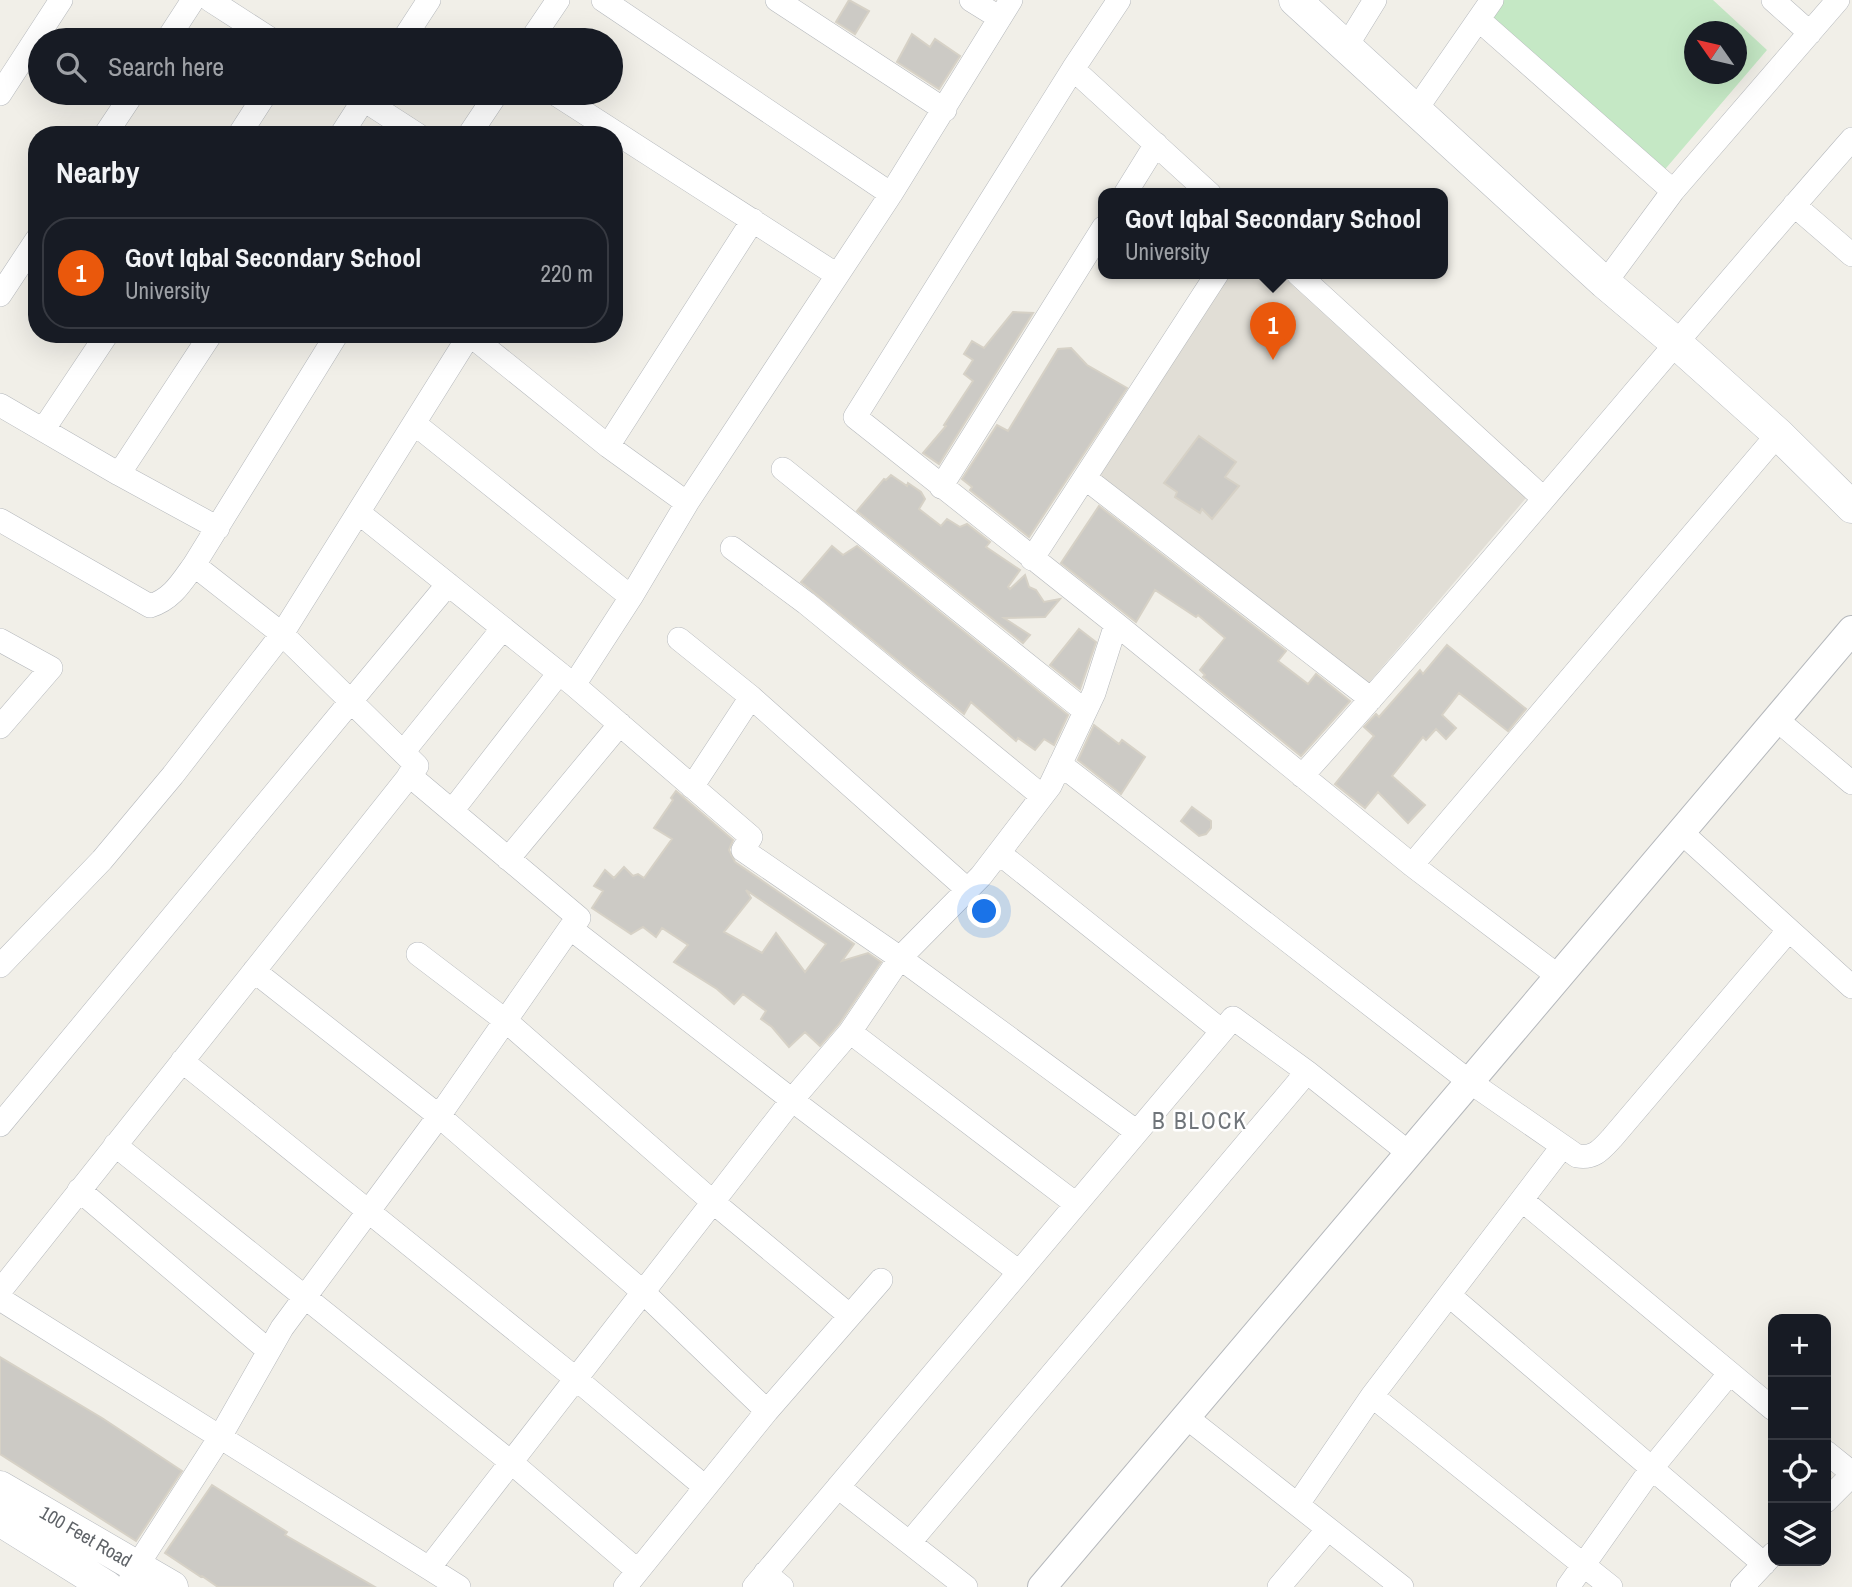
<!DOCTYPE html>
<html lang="en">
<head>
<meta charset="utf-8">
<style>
  :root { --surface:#171b24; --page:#20242c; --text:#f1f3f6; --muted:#9ea1a6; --line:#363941; --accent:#ea580c }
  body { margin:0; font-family:"Archivo Narrow",sans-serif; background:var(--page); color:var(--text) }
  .controls { position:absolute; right:21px; bottom:21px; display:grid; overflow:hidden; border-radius:14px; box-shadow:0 7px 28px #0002 }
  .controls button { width:63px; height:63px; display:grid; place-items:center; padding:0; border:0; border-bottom:2px solid var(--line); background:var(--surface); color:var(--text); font:35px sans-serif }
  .compass { position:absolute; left:1684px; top:21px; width:63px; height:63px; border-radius:50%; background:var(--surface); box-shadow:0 7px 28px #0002; rotate:304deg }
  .you { position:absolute; left:985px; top:912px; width:24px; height:24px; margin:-18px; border:5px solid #fff; border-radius:50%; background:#1a73e8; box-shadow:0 0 0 10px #1a73e833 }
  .badge { display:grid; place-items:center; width:46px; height:46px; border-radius:50%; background:var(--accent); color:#fff; font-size:23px; font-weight:700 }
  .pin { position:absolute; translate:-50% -58px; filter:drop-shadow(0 2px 4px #0008) }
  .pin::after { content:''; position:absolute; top:37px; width:24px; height:21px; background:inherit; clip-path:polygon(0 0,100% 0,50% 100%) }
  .popup { position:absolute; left:1098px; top:188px; width:350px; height:91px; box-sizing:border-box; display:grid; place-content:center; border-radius:14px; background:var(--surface); filter:drop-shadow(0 2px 5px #0005); font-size:23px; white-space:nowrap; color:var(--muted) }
  .popup b { font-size:26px; color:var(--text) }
  .popup::after { content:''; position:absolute; left:50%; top:100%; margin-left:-14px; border:14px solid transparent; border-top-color:var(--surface) }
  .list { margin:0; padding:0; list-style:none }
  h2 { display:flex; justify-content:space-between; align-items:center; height:91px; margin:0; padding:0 28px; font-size:30px }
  h2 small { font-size:23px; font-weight:400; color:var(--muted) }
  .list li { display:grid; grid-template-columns:46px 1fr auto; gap:21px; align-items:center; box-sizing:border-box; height:112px; margin:0 14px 14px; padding:0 14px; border:2px solid var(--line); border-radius:28px }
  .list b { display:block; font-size:26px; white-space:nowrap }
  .list p { margin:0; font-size:23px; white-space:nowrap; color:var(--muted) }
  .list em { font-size:23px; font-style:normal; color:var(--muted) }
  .icon { flex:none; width:38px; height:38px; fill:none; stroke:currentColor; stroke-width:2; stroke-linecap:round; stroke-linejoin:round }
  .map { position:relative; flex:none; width:1852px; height:1587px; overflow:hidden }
  .search { position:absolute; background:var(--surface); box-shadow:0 7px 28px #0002; left:28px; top:28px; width:595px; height:77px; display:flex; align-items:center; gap:18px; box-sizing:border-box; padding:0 24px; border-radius:38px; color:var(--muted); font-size:26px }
  .panel { position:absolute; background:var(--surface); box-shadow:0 7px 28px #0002; left:28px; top:126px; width:595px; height:217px; border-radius:28px }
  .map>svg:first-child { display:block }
  .education { fill:#e1ded6 }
  .green { fill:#c5e8c5; fill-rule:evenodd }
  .building { fill:#cccac5; stroke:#d6d1c6; stroke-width:2; fill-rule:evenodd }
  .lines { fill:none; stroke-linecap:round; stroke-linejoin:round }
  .minor-casing { stroke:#b5b8bc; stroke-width:24 }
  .tertiary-casing { stroke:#b5b8bc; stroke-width:30 }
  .secondary-casing { stroke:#b6babf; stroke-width:33 }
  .minor { stroke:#fff; stroke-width:23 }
  .tertiary { stroke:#fff; stroke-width:28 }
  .secondary { stroke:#fff; stroke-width:32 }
  .labels { text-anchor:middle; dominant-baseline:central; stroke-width:5; stroke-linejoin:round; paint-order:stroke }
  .street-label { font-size:19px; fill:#5f6368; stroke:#fff }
  .quarter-label { font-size:23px; letter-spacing:2px; fill:#70757a; stroke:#fff }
</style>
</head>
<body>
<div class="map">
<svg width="1852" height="1587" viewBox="0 0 1852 1587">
  <rect width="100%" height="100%" fill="#f1efe8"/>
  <path class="education" d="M 1228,274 L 1280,274 L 1526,498 L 1367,685 L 1097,475 Z"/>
  <path class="green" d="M 1493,0 L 1713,0 L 1767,50 L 1661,174 L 1479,20 ZM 1694,32 L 1736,32 L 1736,74 L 1694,74 Z"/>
  <path class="building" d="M 849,0 L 869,11 L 855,34 L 836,22 Z
    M 912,34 L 930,47 L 935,39 L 960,56 L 939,89 L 897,62 Z
    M 1013,312 L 1033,313 L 939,464 L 923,453 L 946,426 L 944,425 L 973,381 L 964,374 L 973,360 L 964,354 L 972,341 L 984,348 Z
    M 1071,348 L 1087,365 L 1127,388 L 1029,537 L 970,490 L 972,487 L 962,479 L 997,425 L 1008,431 L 1058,349 Z
    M 1199,436 L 1236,462 L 1225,477 L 1239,486 L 1212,519 L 1202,509 L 1200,513 L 1175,497 L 1177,492 L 1164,483 Z
    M 891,475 L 907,486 L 908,483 L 921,492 L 925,499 L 919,509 L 941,526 L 947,519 L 960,527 L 967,524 L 990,542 L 986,547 L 1020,570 L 1008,587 L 1010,589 L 1025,575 L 1029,587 L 1036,590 L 1044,602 L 1060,599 L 1045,617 L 1004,618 L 1030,635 L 1023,643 L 857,511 L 884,479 L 886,480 Z
    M 1099,506 L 1286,651 L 1278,661 L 1308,684 L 1316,674 L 1350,701 L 1301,756 L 1203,677 L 1205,675 L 1200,670 L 1225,638 L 1198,615 L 1196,617 L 1155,590 L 1136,622 L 1061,563 Z
    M 832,546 L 843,555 L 857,546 L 1068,715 L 1054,745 L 1044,739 L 1035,750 L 1018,738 L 1016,741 L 971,702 L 964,714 L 801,582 Z
    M 1079,629 L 1096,642 L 1080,689 L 1050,665 Z
    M 1447,645 L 1526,709 L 1508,731 L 1459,693 L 1442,715 L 1456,728 L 1446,739 L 1436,729 L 1426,740 L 1423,737 L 1392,776 L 1425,805 L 1408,823 L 1378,792 L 1365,808 L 1335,784 L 1374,736 L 1364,727 L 1376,714 L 1379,717 L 1420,670 L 1423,674 Z
    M 1094,725 L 1119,744 L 1122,740 L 1145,757 L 1121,794 L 1078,760 Z
    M 676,791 L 733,840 L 729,850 L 735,862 L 854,944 L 842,961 L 868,953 L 881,962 L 839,1024 L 820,1046 L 805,1032 L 789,1047 L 772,1027 L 761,1019 L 766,1011 L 743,994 L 734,1004 L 717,989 L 674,962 L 688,945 L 662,928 L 656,937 L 643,927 L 631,934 L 592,908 L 603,891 L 594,886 L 605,870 L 614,878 L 624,867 L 633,876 L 638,874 L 644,878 L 672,839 L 654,828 L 673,800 L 671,798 ZM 746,890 L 826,944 L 805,972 L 776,933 L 762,953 L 724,932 L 751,898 Z
    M 1192,807 L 1211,821 L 1211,828 L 1206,834 L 1199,836 L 1181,821 Z
    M 0,1357 L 102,1418 L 182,1471 L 136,1541 L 0,1454 Z
    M 212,1485 L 287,1532 L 285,1535 L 375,1587 L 218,1587 L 202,1576 L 201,1577 L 165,1553 Z"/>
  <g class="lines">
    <g class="minor-casing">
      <path id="minor" d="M 210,0 L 272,40
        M 603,0 L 891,194
        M 777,0 L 945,110
        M 971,0 L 1000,18
        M 1119,0 L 1073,69 L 855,417 L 1116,624 L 1412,865 L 1558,976
        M 1773,0 L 1810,33
        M 1479,20 L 1673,191
        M 167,40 L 193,0
        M 403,40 L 429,0
        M 531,40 L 558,0
        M 1346,47 L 1375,0
        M 1073,69 L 1210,194
        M 353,93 L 418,135
        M 554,93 L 837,275
        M 0,94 L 61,0
        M 1415,111 L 1492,0
        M 105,135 L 133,93
        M 239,135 L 266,93
        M 341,135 L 368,93
        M 469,135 L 497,93
        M 1125,194 L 1156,144
        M 1794,205 L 1852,255
        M 1298,274 L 1543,498
        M 1605,283 L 1673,191 L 1838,0
        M 0,295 L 37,239
        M 470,335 L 608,446 L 687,503
        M 0,405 L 119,474 L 218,528
        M 415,424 L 631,597
        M 43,430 L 107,334
        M 608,446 L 753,220
        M 783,469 L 1085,711
        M 119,474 L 211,334
        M 1085,478 L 1371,699
        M 941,487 L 1103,228
        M 359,513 L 574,685 L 751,837 L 743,850 L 900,958 L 1137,1132
        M 0,520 L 150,606 C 172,599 181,583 194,565 L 337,334
        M 732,548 L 806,603 L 1042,796
        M 1032,559 L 1217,274
        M 679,639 L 751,697
        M 0,640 L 51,668 L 0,727
        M 574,685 L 631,597 L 687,503 L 891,194 L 1011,0
        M 1776,719 L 1852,783
        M 404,751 L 503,628
        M 1060,764 L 1470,1082 L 1577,1156 C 1594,1159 1601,1150 1612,1138 L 1789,930
        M 409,775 L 579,918 L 570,928 L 792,1100 L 1019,1272
        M 1302,776 C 1490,568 1667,350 1852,139
        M 692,787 L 751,697 L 968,890
        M 452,811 L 559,673
        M 1681,832 L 1852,987
        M 999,853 L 1222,1031
        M 508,859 L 620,724
        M 1412,865 L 1778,434
        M 418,954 L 506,1021 L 713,1202 L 849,1315
        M 0,966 L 102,860 L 173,775 L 282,634 L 470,334
        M 254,971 L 439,1116 L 643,1292 L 767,1411
        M 850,1032 L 1076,1204
        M 182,1061 L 575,1378 L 705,1487
        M 0,1125 L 448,584
        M 115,1145 L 512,1463 L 638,1571
        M 79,1190 L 269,1351
        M 1522,1200 L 1773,1409
        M 0,1291 L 417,766 L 282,634 L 194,565
        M 1450,1296 L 1764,1564
        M 0,1299 L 459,1587
        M 1372,1396 L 1611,1587
        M 1186,1417 L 1402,1587
        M 1826,1452 L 1852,1473
        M 838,1487 L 966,1587
        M 1826,1501 L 1852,1475
        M 1298,1504 L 1372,1396 L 1562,1147
        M 910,1542 L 1307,1072
        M 429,1568 L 713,1202 L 792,1100 L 850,1032 L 900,958 L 981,876 L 1050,786 L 1094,693 L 1116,624
        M 765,1573 L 782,1587
        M 127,1587 L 137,1566 L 220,1437 L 282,1328 L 439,1116 L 570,928
        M 625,1587 L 767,1411 L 881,1280
        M 754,1587 L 1233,1018 L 1307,1072 L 1409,1153
        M 1279,1587 L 1328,1529
        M 1568,1587 L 1652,1468 L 1729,1374
        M 1742,1587 L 1773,1554"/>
    </g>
    <g class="tertiary-casing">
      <path id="tertiary" d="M 1042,1587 L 1852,630"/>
    </g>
    <g class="secondary-casing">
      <path id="secondary" d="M 1295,0 L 1605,283 L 1675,342 L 1778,434 L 1852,507
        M 0,1487 L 172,1587
        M 0,1520 L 107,1587"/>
    </g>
    <use href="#minor" class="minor"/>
    <use href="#tertiary" class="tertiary"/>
    <use href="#secondary" class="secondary"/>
  </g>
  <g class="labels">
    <g class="street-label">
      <text transform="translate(86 1536) rotate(30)">100 Feet Road</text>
    </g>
    <g class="quarter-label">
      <text x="1200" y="1120">B BLOCK</text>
    </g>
  </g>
</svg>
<div class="controls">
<button>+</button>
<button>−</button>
<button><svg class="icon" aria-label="locate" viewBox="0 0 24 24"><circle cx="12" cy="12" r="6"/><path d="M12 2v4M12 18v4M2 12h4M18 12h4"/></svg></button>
<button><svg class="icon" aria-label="layers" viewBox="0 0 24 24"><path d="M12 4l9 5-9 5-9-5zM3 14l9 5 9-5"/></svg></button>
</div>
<svg class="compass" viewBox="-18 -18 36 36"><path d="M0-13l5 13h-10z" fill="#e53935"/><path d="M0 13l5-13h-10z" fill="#9ea1a6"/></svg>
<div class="you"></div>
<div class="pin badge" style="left:1273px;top:360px">1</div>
<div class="popup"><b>Govt Iqbal Secondary School</b>University</div>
<div class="search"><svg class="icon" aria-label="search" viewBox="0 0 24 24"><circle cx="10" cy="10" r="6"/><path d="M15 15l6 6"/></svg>Search here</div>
<section class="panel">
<h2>Nearby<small></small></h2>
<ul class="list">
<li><span class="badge">1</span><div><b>Govt Iqbal Secondary School</b><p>University</p></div><em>220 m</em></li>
</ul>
</section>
</div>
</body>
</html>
